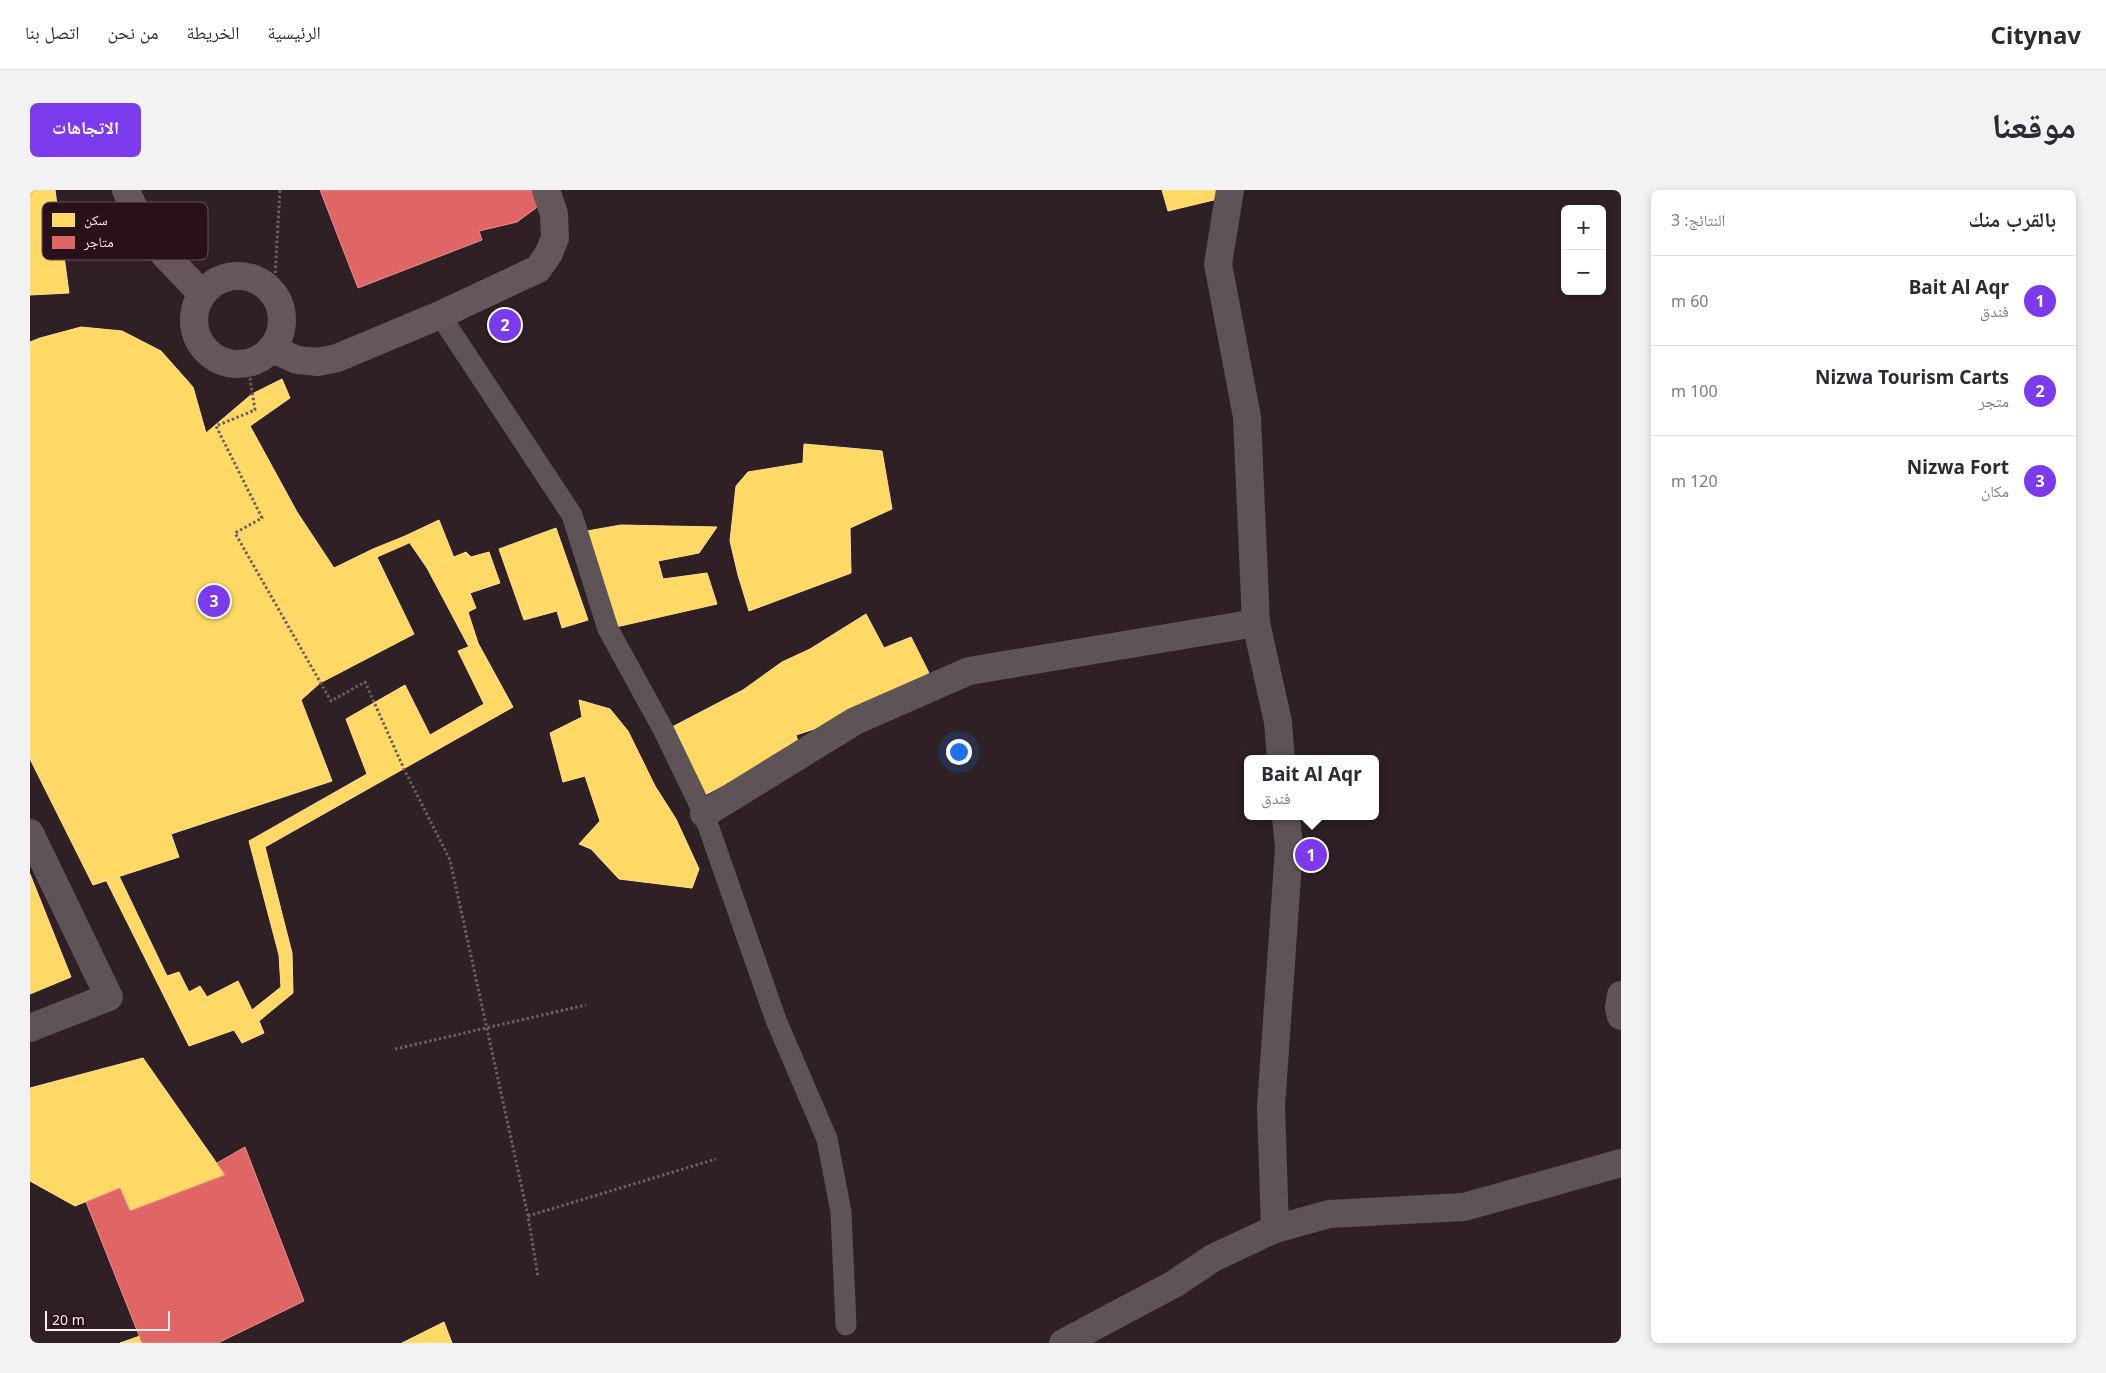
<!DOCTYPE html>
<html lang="ar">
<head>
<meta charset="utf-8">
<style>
  :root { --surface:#fff; --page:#f2f2f3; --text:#2b2b33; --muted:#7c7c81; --line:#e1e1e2; --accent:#7c3aed }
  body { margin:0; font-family:"Noto Sans","Noto Naskh Arabic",sans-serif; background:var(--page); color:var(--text); direction:rtl }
  .controls { position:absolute; right:15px; top:15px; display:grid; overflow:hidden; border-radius:8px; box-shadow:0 2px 8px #0003 }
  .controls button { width:45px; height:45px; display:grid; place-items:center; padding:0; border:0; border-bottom:1px solid var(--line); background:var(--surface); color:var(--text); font:25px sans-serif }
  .scale { position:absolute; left:15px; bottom:12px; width:125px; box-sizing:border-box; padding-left:5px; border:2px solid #ffecf2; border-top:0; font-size:14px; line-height:18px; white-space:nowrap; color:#ffecf2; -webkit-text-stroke:4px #29111a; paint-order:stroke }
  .you { position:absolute; left:928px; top:561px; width:18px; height:18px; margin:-12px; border:4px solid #fff; border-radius:50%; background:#1a73e8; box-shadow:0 0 0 8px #1a73e833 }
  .badge { display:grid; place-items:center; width:32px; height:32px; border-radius:50%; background:var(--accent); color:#fff; font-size:16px; font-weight:700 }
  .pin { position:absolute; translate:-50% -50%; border:2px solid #fff; box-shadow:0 1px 5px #0006 }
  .popup { position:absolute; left:1214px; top:565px; width:135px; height:65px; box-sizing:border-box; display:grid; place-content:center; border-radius:8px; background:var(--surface); filter:drop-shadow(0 1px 4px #0005); font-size:16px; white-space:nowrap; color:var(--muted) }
  .popup b { font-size:19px; color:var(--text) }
  .popup::after { content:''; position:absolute; left:50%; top:100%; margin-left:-10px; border:10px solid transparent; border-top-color:var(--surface) }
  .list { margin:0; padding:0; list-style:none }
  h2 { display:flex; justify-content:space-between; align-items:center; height:65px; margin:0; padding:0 20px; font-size:21px }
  h2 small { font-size:16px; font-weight:400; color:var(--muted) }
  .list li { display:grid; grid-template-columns:32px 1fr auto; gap:15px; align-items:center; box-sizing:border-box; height:90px; padding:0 20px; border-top:1px solid var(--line) }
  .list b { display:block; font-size:19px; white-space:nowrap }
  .list p { margin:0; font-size:16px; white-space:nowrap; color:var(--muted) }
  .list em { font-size:16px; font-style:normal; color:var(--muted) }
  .map { position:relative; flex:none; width:1591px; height:1153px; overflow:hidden; direction:ltr; border-radius:8px }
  header { display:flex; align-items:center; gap:30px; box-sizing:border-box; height:70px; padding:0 25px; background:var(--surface); border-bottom:1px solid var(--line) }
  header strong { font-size:24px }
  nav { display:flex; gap:28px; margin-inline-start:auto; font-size:18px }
  .intro { display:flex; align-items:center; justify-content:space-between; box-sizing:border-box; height:120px; padding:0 30px }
  h1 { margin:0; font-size:35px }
  .button { padding:12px 22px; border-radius:8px; background:var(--accent); color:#fff; font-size:18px; font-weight:700 }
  main { display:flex; gap:30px; padding:0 30px }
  aside { flex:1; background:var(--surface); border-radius:8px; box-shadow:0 2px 8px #0003 }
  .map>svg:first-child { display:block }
  .homes { fill:#ffd966; stroke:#ffdf90 }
  .shops { fill:#e06666; stroke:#e98e90 }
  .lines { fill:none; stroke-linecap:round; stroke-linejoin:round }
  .path { stroke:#6a6064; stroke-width:3; stroke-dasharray:2.5 2.5; stroke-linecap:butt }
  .lane { stroke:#5e5357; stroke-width:21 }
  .street { stroke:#5e5357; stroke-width:28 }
  .secondary { stroke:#64565b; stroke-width:28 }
  .key { fill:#29111a; stroke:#69535b; stroke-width:1 }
  .key-label { font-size:14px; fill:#ffecf2 }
</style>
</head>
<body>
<header>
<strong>Citynav</strong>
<nav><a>الرئيسية</a><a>الخريطة</a><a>من نحن</a><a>اتصل بنا</a></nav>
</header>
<div class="intro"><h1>موقعنا</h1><a class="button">الاتجاهات</a></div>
<main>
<aside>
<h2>بالقرب منك<small>النتائج: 3</small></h2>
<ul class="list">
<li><span class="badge">1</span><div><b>Bait Al Aqr</b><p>فندق</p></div><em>60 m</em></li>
<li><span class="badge">2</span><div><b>Nizwa Tourism Carts</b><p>متجر</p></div><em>100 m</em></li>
<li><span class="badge">3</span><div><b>Nizwa Fort</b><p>مكان</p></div><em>120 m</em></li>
</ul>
</aside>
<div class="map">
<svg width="1591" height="1153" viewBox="0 0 1591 1153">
  <rect width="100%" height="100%" fill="#2e2025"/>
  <path class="homes" d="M 0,0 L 25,0 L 39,103 L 0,105 Z
    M 1132,0 L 1189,0 L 1188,9 L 1138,21 Z
    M 51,137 L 92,141 L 131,161 L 163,197 L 176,243 L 222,204 L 252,189 L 260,208 L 220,236 L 267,322 L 304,378 L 343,359 L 384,444 L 290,493 L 271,510 L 302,591 L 141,644 L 149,667 L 63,695 L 0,569 L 0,152 L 10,148 Z
    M 774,254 L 852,261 L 862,319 L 820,338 L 821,383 L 719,421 L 708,385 L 700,351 L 706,296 L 718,282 L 773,273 Z
    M 409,330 L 424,368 L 397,378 L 375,346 Z
    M 591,335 L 687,337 L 669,363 L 628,371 L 633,389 L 677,383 L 687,414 L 586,437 L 557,341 Z
    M 526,338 L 558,430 L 532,438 L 527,421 L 494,430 L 469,359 Z
    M 375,346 L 379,353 L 347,367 L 343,359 Z
    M 436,362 L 441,367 L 459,362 L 470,393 L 440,403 L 446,418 L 438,422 L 448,453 L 439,457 L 397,378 Z
    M 836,424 L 854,458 L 881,447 L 899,483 L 825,520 L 809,531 L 766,545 L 769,555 L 675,605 L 642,537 L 713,500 L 752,472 L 780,459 Z
    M 448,453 L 483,517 L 235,657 L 262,763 L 263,803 L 229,831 L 234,843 L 212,853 L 204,840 L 159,856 L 76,690 L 89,686 L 137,786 L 149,782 L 159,802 L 170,796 L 177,807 L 208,791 L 222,820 L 251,797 L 249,765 L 219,651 L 337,584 L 316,529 L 375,495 L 400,545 L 454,514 L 428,461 Z
    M 549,510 L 580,519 L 598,541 L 625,596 L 646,629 L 669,679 L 662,698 L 589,689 L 561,659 L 549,654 L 570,631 L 555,586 L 533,592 L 520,543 L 552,527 Z
    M 0,684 L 41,787 L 0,804 Z
    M 113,868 L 195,985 L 100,1021 L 90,998 L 45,1016 L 0,991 L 0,898 Z
    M 414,1132 L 422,1153 L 372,1153 Z
    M 110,1146 L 112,1153 L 90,1153 Z"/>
  <path class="shops" d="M 290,0 L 506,0 L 510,15 L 487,32 L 449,41 L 452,50 L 328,98 Z
    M 215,957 L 274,1111 L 188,1153 L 112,1153 L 56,1012 L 90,998 L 100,1021 L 195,985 L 187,973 Z"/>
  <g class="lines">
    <path class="path" d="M 244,103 L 250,0
      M 220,188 L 225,220 L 186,236 L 232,328 L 205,343 L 301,511 L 335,492 L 374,579 L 420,670 L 498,1026 L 508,1087
      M 365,859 L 556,815
      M 498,1026 L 686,969"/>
    <path class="lane" d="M 410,125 L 542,325 L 578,439 L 634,541 L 674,624 L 746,830 L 797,949 L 811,1022 L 816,1135"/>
    <path class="street" d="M 1200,0 L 1188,74 L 1217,227 L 1226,433 L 1248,532 L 1251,569
      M 674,624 L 825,531 L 939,481 L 1226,433
      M 0,643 L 79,807 L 0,838
      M 1591,805 L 1589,818 L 1591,826
      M 1245,1039 L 1241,917 L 1259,658 L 1256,626
      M 1033,1153 L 1144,1094 L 1183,1068 L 1245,1039 L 1299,1024 L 1434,1017 L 1591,973"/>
    <path class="secondary" d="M 96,0 L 115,44 L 172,104
      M164 130a44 44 0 1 1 88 0a44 44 0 1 1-88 0Z
      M 242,159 L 267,170 L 288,172 L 307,168 L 410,125 L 508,79 L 519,63 L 525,48 L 524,24 L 516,0"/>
  </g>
  <rect x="12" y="12" width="166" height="58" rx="8" class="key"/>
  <rect x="22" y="23" width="23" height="14" fill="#ffd966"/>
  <rect x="22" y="46" width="23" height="13" fill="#e06666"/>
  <g class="key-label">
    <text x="54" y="35">سكن</text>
    <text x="54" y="57">متاجر</text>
  </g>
</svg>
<div class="controls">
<button>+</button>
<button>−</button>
</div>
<div class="scale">20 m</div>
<div class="you"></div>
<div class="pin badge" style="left:1281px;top:665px">1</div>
<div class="popup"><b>Bait Al Aqr</b>فندق</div>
<div class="pin badge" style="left:475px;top:135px">2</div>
<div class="pin badge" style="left:184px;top:411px">3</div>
</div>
</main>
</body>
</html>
